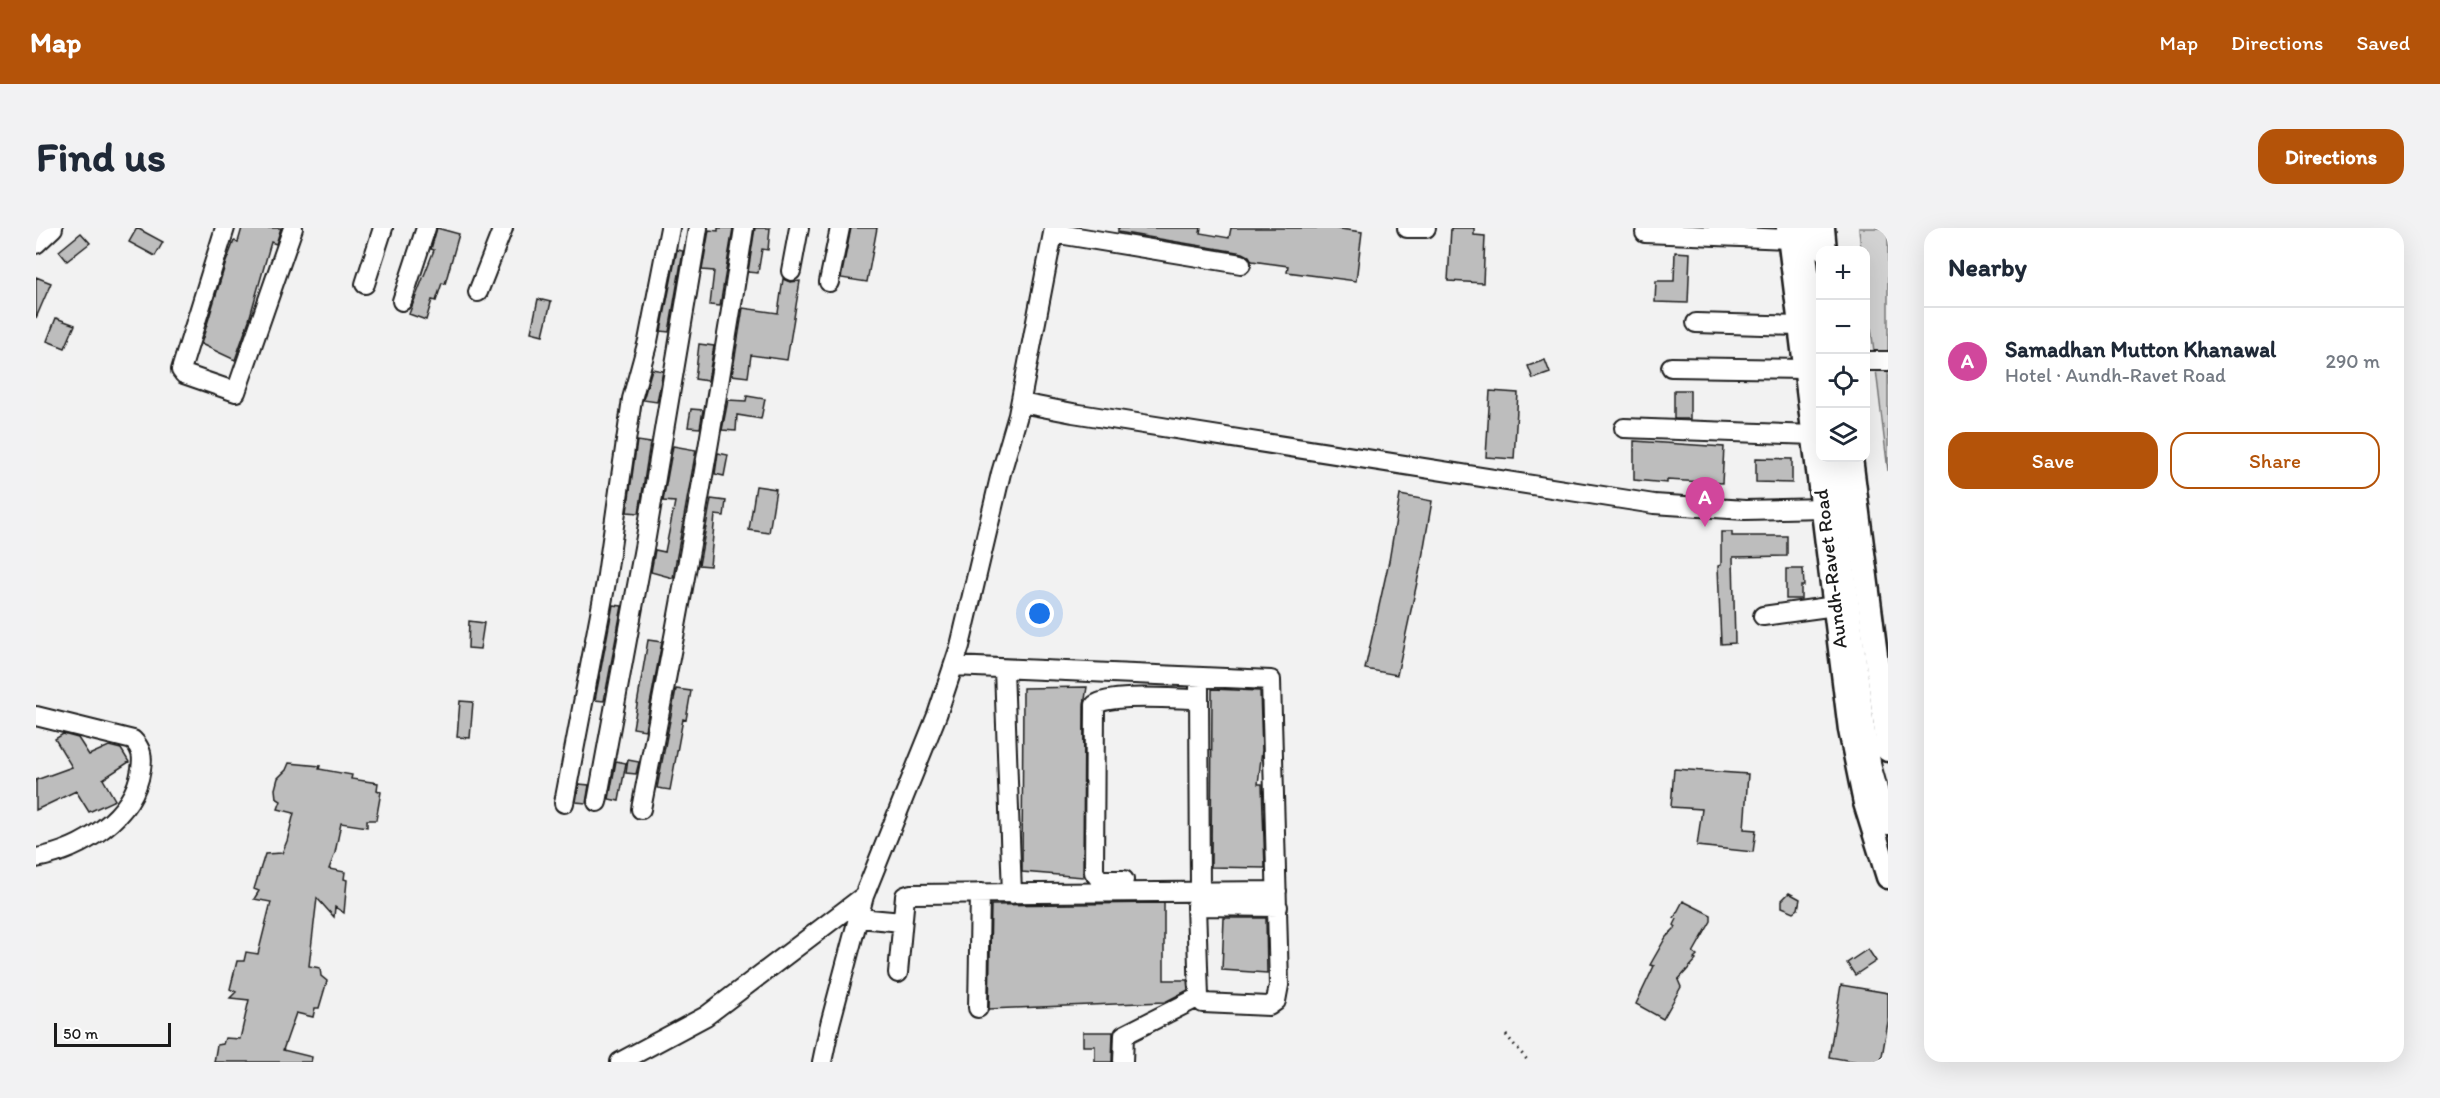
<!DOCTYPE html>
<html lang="en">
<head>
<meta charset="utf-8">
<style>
  :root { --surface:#fff; --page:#f2f2f3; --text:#1f2937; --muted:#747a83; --line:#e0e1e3; --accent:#b45309 }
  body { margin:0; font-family:Itim,sans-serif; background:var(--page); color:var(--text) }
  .controls { position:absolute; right:18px; top:18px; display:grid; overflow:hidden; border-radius:12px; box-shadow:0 6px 24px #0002 }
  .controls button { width:54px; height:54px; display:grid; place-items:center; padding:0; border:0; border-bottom:2px solid var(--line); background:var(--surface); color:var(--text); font:30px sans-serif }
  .scale { position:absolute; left:18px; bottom:15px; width:117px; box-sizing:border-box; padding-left:6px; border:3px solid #1c1c1c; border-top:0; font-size:16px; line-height:21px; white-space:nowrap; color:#1c1c1c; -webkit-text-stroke:4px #fff; paint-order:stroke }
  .you { position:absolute; left:1004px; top:386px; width:21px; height:21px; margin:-15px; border:4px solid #fff; border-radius:50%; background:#1a73e8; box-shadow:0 0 0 9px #1a73e833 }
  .badge { display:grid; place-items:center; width:39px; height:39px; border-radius:50%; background:var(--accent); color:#fff; font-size:20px; font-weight:700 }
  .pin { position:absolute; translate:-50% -50px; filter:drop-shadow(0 2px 3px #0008) }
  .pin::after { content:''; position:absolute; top:32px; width:21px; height:18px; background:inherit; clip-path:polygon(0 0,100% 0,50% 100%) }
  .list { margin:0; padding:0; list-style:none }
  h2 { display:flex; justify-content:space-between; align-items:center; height:78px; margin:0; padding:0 24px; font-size:26px }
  h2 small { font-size:20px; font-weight:400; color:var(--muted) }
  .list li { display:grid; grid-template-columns:39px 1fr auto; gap:18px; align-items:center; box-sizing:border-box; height:108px; padding:0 24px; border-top:2px solid var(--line) }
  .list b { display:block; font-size:22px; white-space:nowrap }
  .list p { margin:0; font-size:20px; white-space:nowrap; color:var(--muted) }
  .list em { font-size:20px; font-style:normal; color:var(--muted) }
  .actions { display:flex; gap:12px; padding:18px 24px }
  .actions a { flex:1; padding:14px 0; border:2px solid var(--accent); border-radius:18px; text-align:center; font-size:21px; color:var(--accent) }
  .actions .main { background:var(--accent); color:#fff }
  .icon { flex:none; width:33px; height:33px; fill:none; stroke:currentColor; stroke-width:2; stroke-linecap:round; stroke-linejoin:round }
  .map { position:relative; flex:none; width:1852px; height:834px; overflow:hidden; border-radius:18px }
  header { display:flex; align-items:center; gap:36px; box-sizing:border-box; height:84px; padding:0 30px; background:var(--accent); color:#fff }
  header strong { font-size:28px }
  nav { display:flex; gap:33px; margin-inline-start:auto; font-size:21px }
  .intro { display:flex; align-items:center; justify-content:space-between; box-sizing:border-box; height:144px; padding:0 36px }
  h1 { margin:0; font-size:42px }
  .button { padding:15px 27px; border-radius:18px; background:var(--accent); color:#fff; font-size:21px; font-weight:700 }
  main { display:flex; gap:36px; padding:0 36px }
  aside { flex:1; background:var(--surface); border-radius:18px; box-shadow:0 6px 24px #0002 }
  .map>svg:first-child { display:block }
  .green { fill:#d2d2d2; stroke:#777; stroke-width:1.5 }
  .building { fill:#bdbdbd; stroke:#1c1c1c; stroke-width:1.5 }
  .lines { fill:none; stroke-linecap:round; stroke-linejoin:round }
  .minor-casing { stroke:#1c1c1c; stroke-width:22 }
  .major-casing { stroke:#1c1c1c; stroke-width:27 }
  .path { stroke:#1c1c1c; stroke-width:3; stroke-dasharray:1.5 4.5; stroke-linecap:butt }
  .minor { stroke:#fff; stroke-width:18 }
  .major { stroke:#fff; stroke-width:22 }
  .labels { text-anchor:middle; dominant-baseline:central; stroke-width:6; stroke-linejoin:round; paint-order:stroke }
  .street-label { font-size:20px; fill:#1c1c1c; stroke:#fff }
</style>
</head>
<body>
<header>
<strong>Map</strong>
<nav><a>Map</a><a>Directions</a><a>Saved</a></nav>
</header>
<div class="intro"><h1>Find us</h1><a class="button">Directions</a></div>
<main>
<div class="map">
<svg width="1852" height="834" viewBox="0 0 1852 834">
  <rect width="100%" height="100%" fill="#f2f2f2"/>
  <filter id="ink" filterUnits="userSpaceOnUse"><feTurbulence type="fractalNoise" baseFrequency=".0167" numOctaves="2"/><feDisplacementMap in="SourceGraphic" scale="12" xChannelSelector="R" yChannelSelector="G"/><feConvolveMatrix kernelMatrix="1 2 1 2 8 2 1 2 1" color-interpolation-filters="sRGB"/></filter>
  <g filter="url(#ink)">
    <path class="green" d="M 1823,0 L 1852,0 L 1852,243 L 1830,57 L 1830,22 L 1825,22 Z"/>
    <path class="building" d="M 101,0 L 127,14 L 119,28 L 93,14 Z
      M 206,0 L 245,0 L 240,16 L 235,14 L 213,92 L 199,132 L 165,116 L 190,34 L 198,13 L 202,14 Z
      M 401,0 L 423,6 L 409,56 L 406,55 L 400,73 L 396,72 L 390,92 L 373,86 L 398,22 L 395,21 Z
      M 682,0 L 697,0 L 684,78 L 674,77 L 678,43 L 666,42 L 673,2 L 682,3 Z
      M 719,0 L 734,0 L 732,22 L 726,21 L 722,45 L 712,44 Z
      M 815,0 L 841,0 L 831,54 L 805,50 Z
      M 1082,0 L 1165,0 L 1164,5 L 1193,10 L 1195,0 L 1297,0 L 1326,4 L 1320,53 L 1251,44 L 1252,38 L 1216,33 L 1213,28 L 1207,25 L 1082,4 Z
      M 1415,0 L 1438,0 L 1438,7 L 1449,8 L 1447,55 L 1412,53 Z
      M 45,5 L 54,15 L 31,33 L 23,23 Z
      M 641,22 L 647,23 L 633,104 L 625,103 Z
      M 1639,24 L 1654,25 L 1652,75 L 1619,74 L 1620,53 L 1638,53 Z
      M 0,49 L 15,55 L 0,90 Z
      M 747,51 L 754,54 L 764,53 L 751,132 L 715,127 L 712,149 L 696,147 L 707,80 L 742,85 Z
      M 502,71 L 515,74 L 507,107 L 495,104 Z
      M 20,90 L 39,97 L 29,120 L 11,113 Z
      M 663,116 L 678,118 L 672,153 L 659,151 Z
      M 1509,132 L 1514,145 L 1497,151 L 1492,138 Z
      M 616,141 L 627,143 L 621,174 L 607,172 Z
      M 1638,162 L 1654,162 L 1654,191 L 1638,191 Z
      M 1454,163 L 1482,165 L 1478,231 L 1450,229 Z
      M 711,168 L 729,171 L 725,191 L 701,187 L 700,203 L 686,202 L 692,172 L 710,173 Z
      M 655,181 L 667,182 L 664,200 L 652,199 Z
      M 601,213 L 614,215 L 603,285 L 591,284 Z
      M 1598,213 L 1688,219 L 1686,255 L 1631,252 L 1631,255 L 1598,252 Z
      M 637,218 L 660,222 L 637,350 L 615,344 L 619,322 L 629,324 L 639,274 L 627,273 Z
      M 682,225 L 692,227 L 688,248 L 679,246 Z
      M 1720,230 L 1756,231 L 1756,255 L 1720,254 Z
      M 720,258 L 740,261 L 733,305 L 713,302 Z
      M 1364,267 L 1396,273 L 1385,336 L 1361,447 L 1329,441 L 1353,333 Z
      M 675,271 L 690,273 L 688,288 L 679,287 L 674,338 L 663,337 Z
      M 1685,304 L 1696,304 L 1696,308 L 1751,308 L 1751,328 L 1697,329 L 1699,415 L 1685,416 L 1682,338 L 1685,337 Z
      M 1750,341 L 1767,341 L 1768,358 L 1765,358 L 1765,371 L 1750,371 Z
      M 577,377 L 586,378 L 568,473 L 559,472 Z
      M 433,393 L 448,395 L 444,421 L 432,420 Z
      M 612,412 L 626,414 L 609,502 L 597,500 Z
      M 1051,459 L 1048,477 L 1047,649 L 986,644 L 987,460 Z
      M 640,461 L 655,463 L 650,492 L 647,491 L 634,562 L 621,560 Z
      M 1176,461 L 1224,463 L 1226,522 L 1222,556 L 1226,556 L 1229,640 L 1175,639 Z
      M 424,473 L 437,474 L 434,510 L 421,509 Z
      M 27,506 L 42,510 L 53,527 L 73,518 L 85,521 L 93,534 L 67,551 L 79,572 L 53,584 L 40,563 L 0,582 L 0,552 L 36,539 L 19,511 Z
      M 592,532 L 603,534 L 600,546 L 590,545 Z
      M 580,533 L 590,535 L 583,573 L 573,571 Z
      M 253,535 L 284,538 L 283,541 L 316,547 L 315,551 L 342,555 L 341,562 L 345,564 L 340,592 L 331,592 L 331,599 L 305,595 L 299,625 L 293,641 L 309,644 L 308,651 L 311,652 L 308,685 L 299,679 L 298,689 L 281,670 L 273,738 L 284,740 L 285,748 L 291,753 L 283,780 L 279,780 L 277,789 L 260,785 L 247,822 L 276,829 L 275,834 L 178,834 L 181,817 L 187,816 L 189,810 L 204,811 L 213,772 L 194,770 L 200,764 L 194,761 L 201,733 L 208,733 L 210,724 L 222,726 L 235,674 L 218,671 L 223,663 L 218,661 L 229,626 L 246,625 L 251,613 L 258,585 L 242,581 L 245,573 L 240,570 L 239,561 L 242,550 L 250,542 Z
      M 1638,541 L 1712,546 L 1708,601 L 1720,602 L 1717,624 L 1661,618 L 1666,581 L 1635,579 Z
      M 543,556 L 553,557 L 550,575 L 540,574 Z
      M 1753,665 L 1764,671 L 1762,681 L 1758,684 L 1746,679 L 1746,672 Z
      M 1647,673 L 1675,687 L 1675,693 L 1657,725 L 1661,728 L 1658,731 L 1660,732 L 1642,752 L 1645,759 L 1627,791 L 1600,776 L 1618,738 L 1614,737 L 1630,709 L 1640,699 L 1638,697 L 1641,691 L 1638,690 Z
      M 1128,675 L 1128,752 L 1151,752 L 1152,762 L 1129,774 L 953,781 L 955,677 Z
      M 1188,690 L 1230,690 L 1231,745 L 1186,742 Z
      M 1832,721 L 1840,733 L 1819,747 L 1811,735 Z
      M 1805,757 L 1852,765 L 1852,794 L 1845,834 L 1822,834 L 1793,829 Z
      M 1047,804 L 1077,804 L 1076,834 L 1059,834 L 1059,818 L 1047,818 Z"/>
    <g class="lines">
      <g class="minor-casing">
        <path id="minor" d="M 189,0 L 145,142 L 148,146 L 200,164 L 257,0
          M 1371,0 L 1390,0
          M 1768,0 L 1784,137
          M 1017,5 L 1205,36
          M 1609,5 L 1753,11
          M 0,16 L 17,0
          M 755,43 L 763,0
          M 793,54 L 804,0
          M 329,56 L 347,0
          M 442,64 L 467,0
          M 366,73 L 390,0
          M 1660,95 L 1764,98
          M 1830,133 L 1852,133
          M 1635,139 L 1770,141
          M 985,175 L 1037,185 L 1618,276 L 1709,282 L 1787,280
          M 1588,200 L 1778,207
          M 1796,230 L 1829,499 L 1836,540 L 1852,597
          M 1727,388 L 1799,378
          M 918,438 L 1235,452 L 1243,757 L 1240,773 L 1233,778 L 1167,775 L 1163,769 L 1160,678 L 1242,679
          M 968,441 L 976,666
          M 1163,460 L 1164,662
          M 0,488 L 97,512 C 106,521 107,529 105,541 C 98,590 45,622 0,630
          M 561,574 L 610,309 L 662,0
          M 528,575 L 570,354 L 596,171 L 612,113 L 634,0
          M 605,581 C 643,388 678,195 708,0
          M 1088,652 L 1064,652 L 1058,644 L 1059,477 C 1075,465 1140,471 1163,471
          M 823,690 L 866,694
          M 862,745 L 869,668 L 875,666 L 1241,663
          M 942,780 L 944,665
          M 584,834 L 670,788 L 828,668
          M 786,834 L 794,796 L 828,668 L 901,487 L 924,418 L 965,245 L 982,187 L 1018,0
          M 1087,834 L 1088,807 L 1163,769"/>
      </g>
      <g class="major-casing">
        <path id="major" d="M 1752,0 L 1814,502 L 1829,575 L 1852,649
          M 1787,0 L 1789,22
          M 1815,230 L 1852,522"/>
      </g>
      <path class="path" d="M 1470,807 L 1493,834"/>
      <use href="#minor" class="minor"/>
      <use href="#major" class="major"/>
    </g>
  </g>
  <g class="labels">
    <g class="street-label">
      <text transform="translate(1794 341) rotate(-97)">Aundh-Ravet Road</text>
    </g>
  </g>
</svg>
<div class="controls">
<button>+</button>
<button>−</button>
<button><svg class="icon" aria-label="locate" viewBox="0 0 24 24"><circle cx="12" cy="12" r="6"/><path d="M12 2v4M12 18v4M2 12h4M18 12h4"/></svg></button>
<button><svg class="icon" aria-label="layers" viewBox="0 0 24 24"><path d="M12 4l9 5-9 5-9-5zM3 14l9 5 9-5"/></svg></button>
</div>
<div class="scale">50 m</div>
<div class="you"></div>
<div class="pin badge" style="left:1669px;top:299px;background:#d1479c">A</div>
</div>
<aside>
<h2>Nearby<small></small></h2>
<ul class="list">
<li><span class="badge" style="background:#d1479c">A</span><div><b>Samadhan Mutton Khanawal</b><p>Hotel · Aundh-Ravet Road</p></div><em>290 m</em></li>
</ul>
<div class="actions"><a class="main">Save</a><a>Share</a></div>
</aside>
</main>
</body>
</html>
